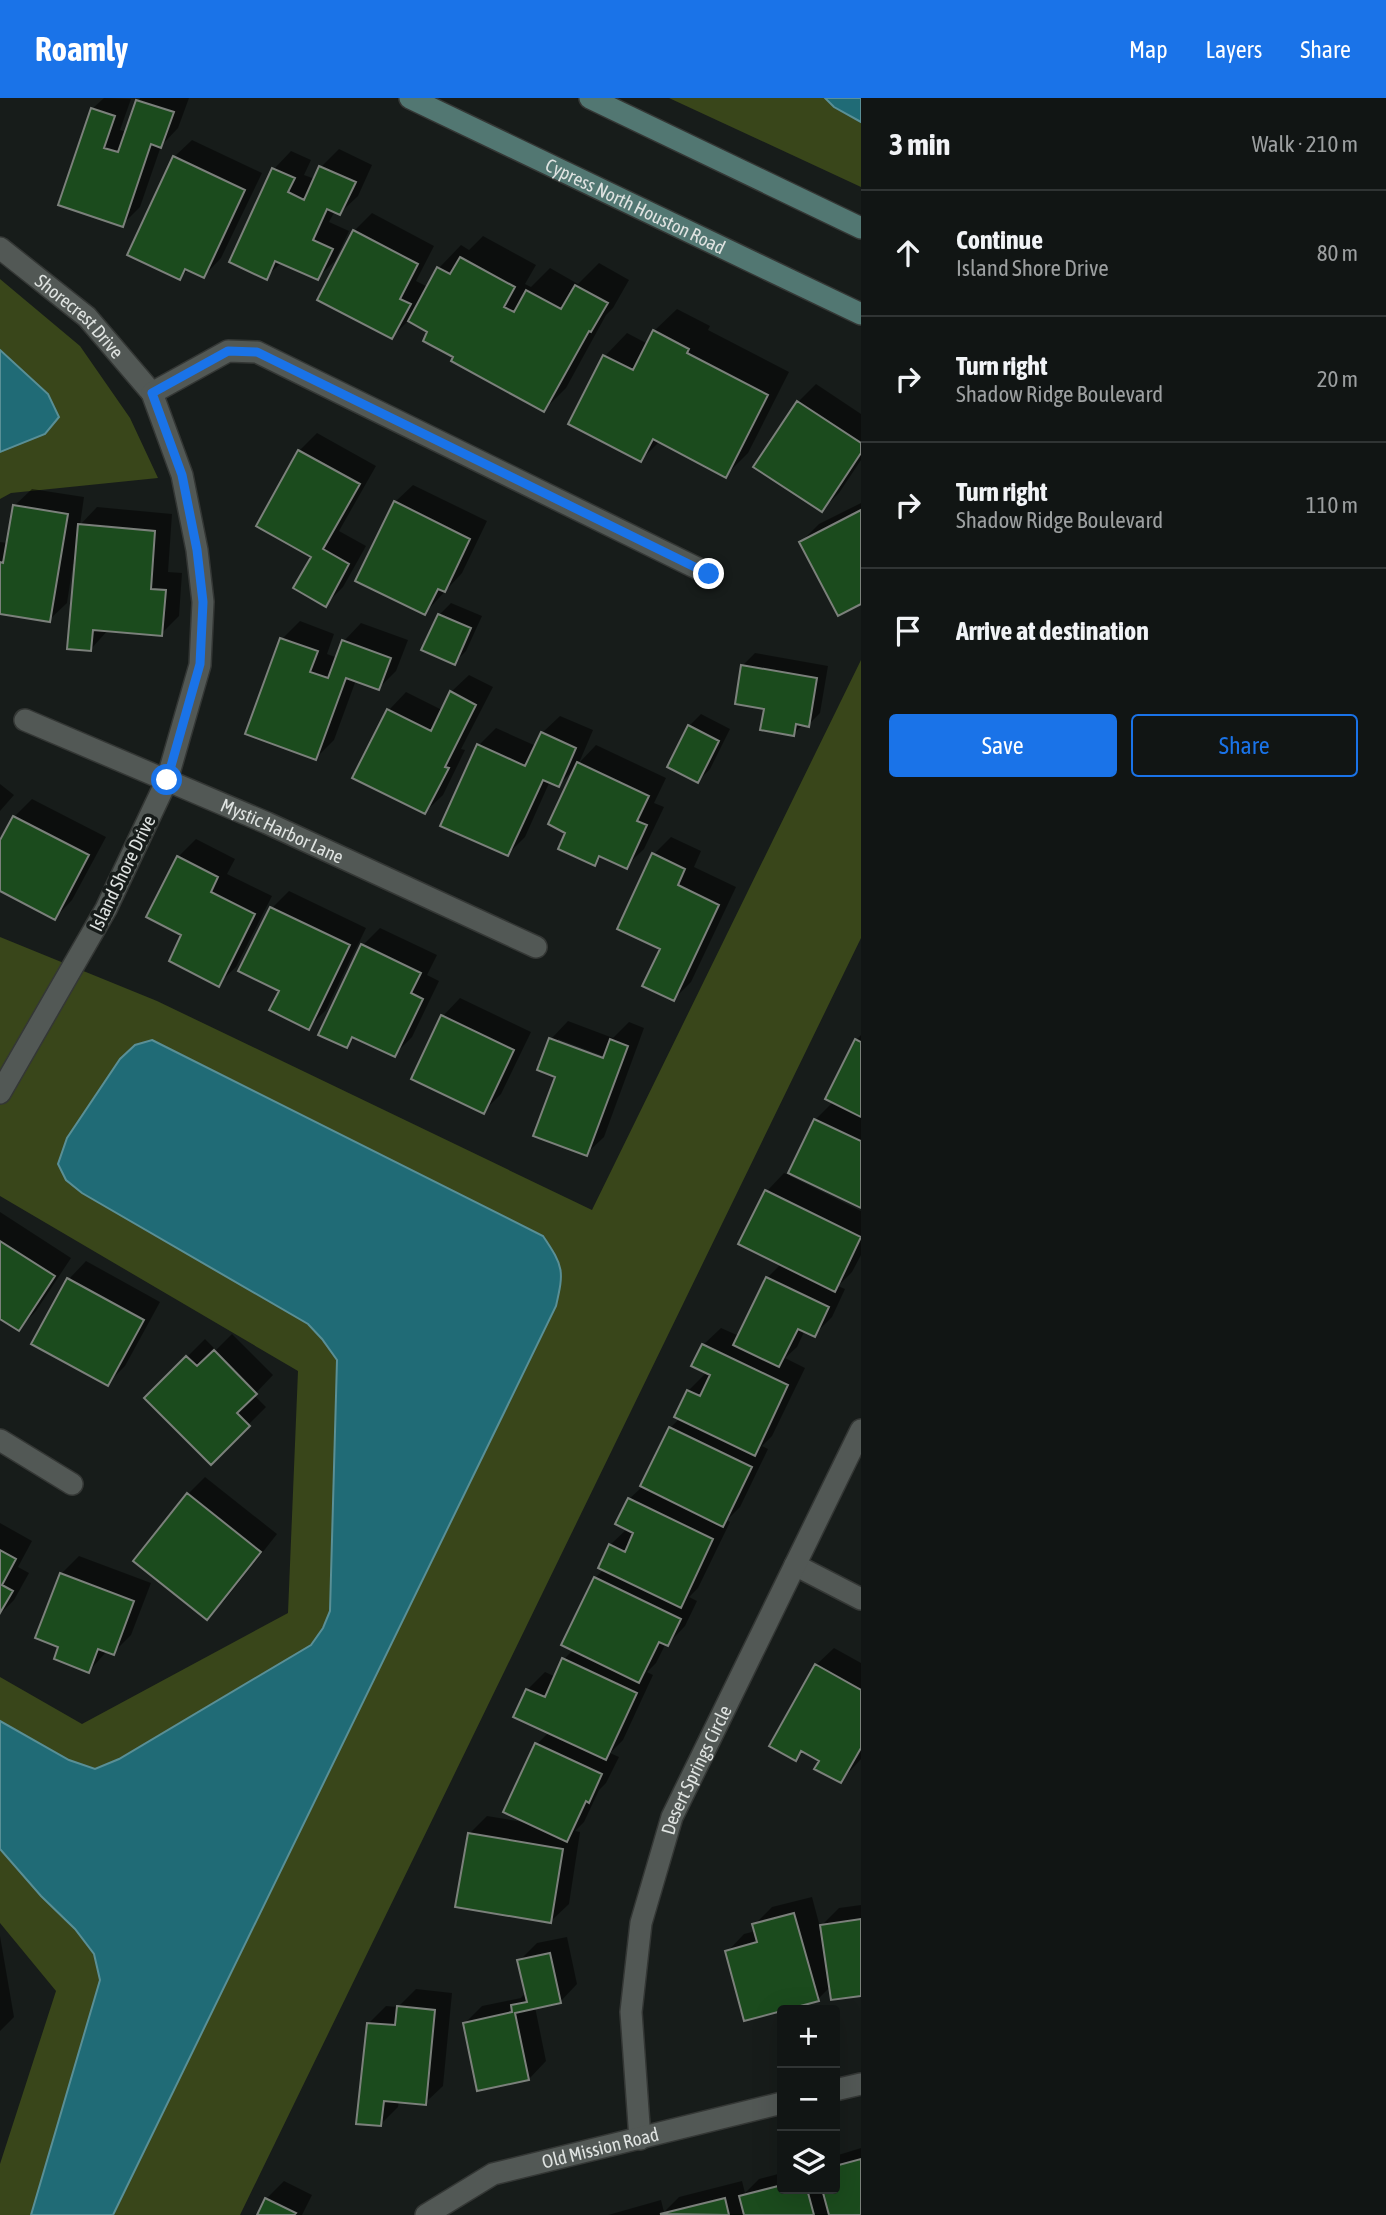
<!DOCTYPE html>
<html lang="en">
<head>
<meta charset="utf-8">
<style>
  :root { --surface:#111514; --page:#1a1e1d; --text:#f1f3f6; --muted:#9c9fa0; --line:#303434; --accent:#1a73e8 }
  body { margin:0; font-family:"Asap Condensed",sans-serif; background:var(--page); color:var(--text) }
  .controls { position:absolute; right:21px; bottom:21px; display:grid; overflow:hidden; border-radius:7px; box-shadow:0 7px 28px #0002 }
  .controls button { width:63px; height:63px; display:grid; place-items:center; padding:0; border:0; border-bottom:2px solid var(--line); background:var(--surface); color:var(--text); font:35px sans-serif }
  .stop { position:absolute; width:21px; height:21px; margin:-16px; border:5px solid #1a73e8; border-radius:50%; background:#fff }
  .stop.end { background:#1a73e8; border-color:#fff; box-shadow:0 2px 7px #0008 }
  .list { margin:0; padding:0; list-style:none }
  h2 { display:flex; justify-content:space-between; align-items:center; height:91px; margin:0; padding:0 28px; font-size:30px }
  h2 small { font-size:23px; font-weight:400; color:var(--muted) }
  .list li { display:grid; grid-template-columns:46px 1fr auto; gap:21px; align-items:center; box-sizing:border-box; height:126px; padding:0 28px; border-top:2px solid var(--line) }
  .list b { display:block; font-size:26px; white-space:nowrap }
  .list p { margin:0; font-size:23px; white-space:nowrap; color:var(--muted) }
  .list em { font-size:23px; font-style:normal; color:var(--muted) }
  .actions { display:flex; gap:14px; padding:21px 28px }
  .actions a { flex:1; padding:16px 0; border:2px solid var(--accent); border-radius:7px; text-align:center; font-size:24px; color:var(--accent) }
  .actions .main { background:var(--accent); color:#fff }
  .icon { flex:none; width:38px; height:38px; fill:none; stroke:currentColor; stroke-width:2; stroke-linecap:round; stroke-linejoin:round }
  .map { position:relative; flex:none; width:861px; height:2117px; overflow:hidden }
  header { display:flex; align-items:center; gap:42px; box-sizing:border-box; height:98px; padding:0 35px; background:var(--accent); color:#fff }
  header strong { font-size:33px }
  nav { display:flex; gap:38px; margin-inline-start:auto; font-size:24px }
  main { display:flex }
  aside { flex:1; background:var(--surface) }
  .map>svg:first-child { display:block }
  .green { fill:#39461a }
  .water { fill:#206b76; stroke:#598f96; stroke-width:2 }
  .shadow { fill:#0007; fill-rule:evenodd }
  .building { fill:#1b4b1d; stroke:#7b807b; stroke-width:2 }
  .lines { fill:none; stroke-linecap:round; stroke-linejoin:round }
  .street-casing { stroke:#343735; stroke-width:24 }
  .secondary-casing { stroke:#343735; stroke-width:24 }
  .street { stroke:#525855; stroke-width:21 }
  .secondary { stroke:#527772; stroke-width:21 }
  .route { stroke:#1a73e8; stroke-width:9 }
  .labels { text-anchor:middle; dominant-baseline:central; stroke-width:7; stroke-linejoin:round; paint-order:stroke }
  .street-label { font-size:19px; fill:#dfe3e1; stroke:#171c1a }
</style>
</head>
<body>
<header>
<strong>Roamly</strong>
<nav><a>Map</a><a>Layers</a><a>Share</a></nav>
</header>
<main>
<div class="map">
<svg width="861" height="2117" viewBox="0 0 861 2117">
  <rect width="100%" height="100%" fill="#171c1a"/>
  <path class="green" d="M 669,0 L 861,0 L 861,89 Z
    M 0,181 L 80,248 L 130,320 L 158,380 L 11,395 L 0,401 Z
    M 861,562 L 861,840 L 240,2117 L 0,2117 L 0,2066 L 56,1893 L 0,1825 L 0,1579 L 82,1626 L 288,1515 L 298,1273 L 0,1098 L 0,839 L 157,903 L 592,1112 Z"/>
  <path class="water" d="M 825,0 L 861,0 L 861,24 L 834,9 Z
    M 0,252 L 48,296 L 59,319 L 45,336 L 0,354 Z
    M 152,942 L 543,1138 C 564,1169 564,1173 556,1208 L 113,2117 L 31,2117 L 100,1882 L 94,1856 L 75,1831 L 41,1798 L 0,1751 L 0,1623 L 69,1662 L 95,1671 L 119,1661 L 311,1547 L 323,1530 L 330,1513 L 337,1262 L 322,1241 L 308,1226 L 82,1095 L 66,1082 L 58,1066 L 67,1040 L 120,961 L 135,947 Z"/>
  <path class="shadow" d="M 104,0 L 131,1 L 120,32 L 127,34 L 140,0 L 189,0 L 178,30 L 161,48 L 140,109 L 122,127 L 92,11 Z
    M 192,42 L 262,75 L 221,160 L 204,178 L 189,171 L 180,180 L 174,59 Z
    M 339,51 L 372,67 L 358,98 L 340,115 L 335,113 L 329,124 L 349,133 L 335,163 L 317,180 L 282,164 L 266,179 L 274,71 L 291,53 L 311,62 L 304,77 L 315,81 L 321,69 Z
    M 372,115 L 434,148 L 416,183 L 428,189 L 439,170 L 461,147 L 469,152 L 483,138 L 536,167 L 525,186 L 531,189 L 550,170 L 578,186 L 599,165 L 629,182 L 613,210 L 606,217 L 566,290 L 544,312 L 455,259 L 430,233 L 409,222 L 392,239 L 354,133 Z
    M 677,211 L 710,228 L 708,232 L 789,274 L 748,355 L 726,377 L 660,343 L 641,362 L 570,326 L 605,258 L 627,235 L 648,246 L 654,233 Z
    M 816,286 L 861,316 L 861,362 L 839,395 L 822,412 L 798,304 Z
    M 317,335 L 376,368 L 339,433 L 366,448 L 343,489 L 326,506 L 313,458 L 299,353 Z
    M 413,387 L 487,423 L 462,475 L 425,515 L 395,404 Z
    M 32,391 L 84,399 L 80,427 L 97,409 L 172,416 L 168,474 L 182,475 L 179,518 L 161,536 L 109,531 L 91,551 L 76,466 L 73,466 L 67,505 L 49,522 L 0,514 L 0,444 L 8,445 L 14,408 Z
    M 861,405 L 861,504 L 801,444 L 819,426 Z
    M 451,505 L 482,518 L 466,553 L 454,565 L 439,517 Z
    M 300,523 L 334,536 L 327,556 L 338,560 L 344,543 L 361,525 L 408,542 L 396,573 L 379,590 L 356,582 L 334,642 L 316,660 L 248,635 L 282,541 Z
    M 755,555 L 828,568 L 820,615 L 808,627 L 804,626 L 793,636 L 766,609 L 743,567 Z
    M 469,577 L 493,589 L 461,651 L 465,652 L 443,697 L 425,714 L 389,612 L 406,594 L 442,612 L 451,594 Z
    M 701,616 L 730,631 L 710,671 L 698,683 L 689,628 Z
    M 560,618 L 593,632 L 579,665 L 596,647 L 666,680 L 654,705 L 664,709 L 644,751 L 626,768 L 603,757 L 594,766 L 568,734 L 575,670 L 559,687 L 550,683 L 525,739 L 508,756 L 479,647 L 496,630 L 536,648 L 542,635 Z
    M 0,686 L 14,697 L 0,713 Z
    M 32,701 L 106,739 L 72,802 L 55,820 L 0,791 L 0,746 L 14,719 Z
    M 671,739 L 701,753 L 694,769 L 736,789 L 691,884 L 674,901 L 662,850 L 654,756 Z
    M 196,741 L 235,761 L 227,776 L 272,798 L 236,869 L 218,886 L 184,837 L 178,759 Z
    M 289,793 L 366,830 L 326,912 L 308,930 L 281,892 L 272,810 Z
    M 380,830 L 437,857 L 427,877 L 439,883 L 412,939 L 395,956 L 356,938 L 346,948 L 363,847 Z
    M 460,900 L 531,934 L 501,996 L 483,1014 L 413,980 L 443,918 Z
    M 568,923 L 613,940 L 629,924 L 644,930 L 604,1039 L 586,1056 L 558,978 L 539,971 L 551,941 ZM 558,941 L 611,961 L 610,964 L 558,945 Z
    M 861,937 L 861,1108 L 791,1075 L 790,1078 L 861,1113 L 861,1157 L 852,1174 L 838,1188 L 845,1191 L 832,1219 L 814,1237 L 805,1232 L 797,1249 L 785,1260 L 805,1270 L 772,1338 L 762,1348 L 768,1351 L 740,1409 L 727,1422 L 730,1424 L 698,1490 L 689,1499 L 697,1503 L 685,1528 L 668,1546 L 666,1545 L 656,1565 L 647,1574 L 653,1577 L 623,1642 L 610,1655 L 619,1659 L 606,1685 L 599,1692 L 584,1724 L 575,1733 L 580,1734 L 569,1806 L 551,1823 L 469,1736 L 487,1718 L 529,1725 L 537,1646 L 549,1634 L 527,1592 L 545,1574 L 556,1579 L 564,1561 L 574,1551 L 595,1480 L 604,1471 L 610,1447 L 628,1430 L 629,1401 L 642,1389 L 670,1330 L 680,1320 L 688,1293 L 707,1274 L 703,1247 L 721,1230 L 739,1238 L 767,1180 L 782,1165 L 741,1145 L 767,1093 L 784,1075 L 789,1077 L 815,1022 L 834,1003 L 856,942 Z
    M 0,1114 L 71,1160 L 36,1213 L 19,1231 L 0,1220 Z
    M 86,1163 L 160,1204 L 125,1268 L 107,1286 L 69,1181 Z
    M 232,1236 L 273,1277 L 254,1297 L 266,1309 L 211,1364 L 146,1300 L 205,1241 L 216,1252 Z
    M 205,1379 L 277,1436 L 225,1502 L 207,1520 L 188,1396 Z
    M 0,1425 L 32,1443 L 18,1469 L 29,1475 L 14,1502 L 0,1516 Z
    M 79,1458 L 151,1485 L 131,1537 L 113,1555 L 108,1552 L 89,1573 L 60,1548 L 61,1476 Z
    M 834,1550 L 861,1565 L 861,1661 L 841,1683 L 821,1662 L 804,1653 L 796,1661 L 816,1567 Z
    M 812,1799 L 820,1829 L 839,1810 L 861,1807 L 861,1896 L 831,1888 L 818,1901 L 727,1854 L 744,1836 L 756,1833 L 754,1827 L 772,1809 Z
    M 0,1838 L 14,1919 L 0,1933 Z
    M 567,1839 L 577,1886 L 560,1904 L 535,1909 L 546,1963 L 529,1981 L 465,1925 L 482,1908 L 521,1900 L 526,1894 L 519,1863 L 537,1845 Z
    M 416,1891 L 452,1895 L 443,1988 L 425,2005 L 399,2002 L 398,2009 L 380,2027 L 369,1925 L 386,1908 L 398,1909 Z
    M 861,2050 L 861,2117 L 608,2117 L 661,2102 L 664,2114 L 679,2099 L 742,2083 L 745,2095 L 759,2081 L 782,2075 L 782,2091 L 835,2091 L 835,2058 Z
    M 284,2083 L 312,2097 L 302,2117 L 259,2117 L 266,2101 Z"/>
  <path class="building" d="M 136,2 L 174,14 L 161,50 L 151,46 L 123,129 L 58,107 L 91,10 L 115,18 L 104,50 L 118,54 Z
    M 173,58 L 245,92 L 204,180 L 185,171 L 180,182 L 127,157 Z
    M 319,68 L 356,84 L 340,117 L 327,111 L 313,142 L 333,151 L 318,182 L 275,163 L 267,182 L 229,164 L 272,70 L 295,80 L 288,94 L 304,102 Z
    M 353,132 L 418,166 L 400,201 L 411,206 L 392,241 L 317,202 Z
    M 460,159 L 515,189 L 504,209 L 514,214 L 526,192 L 561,211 L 575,187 L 608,205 L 591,234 L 589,233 L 544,314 L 451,263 L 453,259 L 423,243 L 427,234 L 408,223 L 437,169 L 450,176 Z
    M 653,232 L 689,251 L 687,255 L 768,297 L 726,380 L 653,341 L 641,364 L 568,326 L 603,257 L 633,272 Z
    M 797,303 L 861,345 L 861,355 L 822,414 L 753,369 Z
    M 298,352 L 360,386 L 323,451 L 349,466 L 326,509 L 293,490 L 311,459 L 256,428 Z
    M 394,403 L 470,441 L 445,494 L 438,491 L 425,517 L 355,483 Z
    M 13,407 L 68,416 L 50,524 L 0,516 L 0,464 L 3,465 Z
    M 861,412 L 861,506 L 838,518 L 799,444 Z
    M 78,426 L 155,433 L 151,491 L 166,492 L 162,538 L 93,532 L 91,553 L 67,551 Z
    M 438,516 L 471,530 L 455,567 L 421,552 Z
    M 280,540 L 318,553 L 310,574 L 328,580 L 342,542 L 391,560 L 379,592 L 346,580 L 316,662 L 245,636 Z
    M 741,567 L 817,580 L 809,629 L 796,626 L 794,638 L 760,632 L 764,611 L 735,606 Z
    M 450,593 L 476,607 L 445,669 L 449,670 L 425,716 L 352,680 L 387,611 L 431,633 Z
    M 688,627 L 719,643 L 698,685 L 667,669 Z
    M 541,634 L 576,650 L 559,689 L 543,682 L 508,758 L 440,728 L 477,646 L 525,668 Z
    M 577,664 L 649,698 L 637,723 L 647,727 L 627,771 L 599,758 L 595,768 L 558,751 L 565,735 L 548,726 Z
    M 13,718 L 89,757 L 55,822 L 0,793 L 0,742 Z
    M 652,755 L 685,771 L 678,787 L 719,807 L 674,903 L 642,888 L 660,851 L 617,831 Z
    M 177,758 L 218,779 L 211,794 L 255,816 L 219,889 L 169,863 L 181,837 L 146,819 Z
    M 270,809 L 350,847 L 309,932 L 269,912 L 279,893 L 238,873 Z
    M 361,846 L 421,875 L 411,895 L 423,901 L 395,959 L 352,939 L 347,950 L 318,937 Z
    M 441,917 L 514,952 L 484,1016 L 411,981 Z
    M 549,940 L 603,960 L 610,941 L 628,948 L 587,1058 L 533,1038 L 555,979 L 537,972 Z
    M 855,941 L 861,944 L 861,1019 L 825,1001 Z
    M 814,1021 L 861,1043 L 861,1110 L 788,1075 Z
    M 765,1092 L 861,1139 L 835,1194 L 738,1146 Z
    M 0,1143 L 55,1178 L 19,1233 L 0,1221 Z
    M 766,1179 L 829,1209 L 815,1239 L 798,1231 L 779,1269 L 733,1247 Z
    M 67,1180 L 144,1222 L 108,1288 L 31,1246 Z
    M 702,1246 L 788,1287 L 755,1358 L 674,1319 L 687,1292 L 700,1298 L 710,1277 L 691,1268 Z
    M 214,1252 L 257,1296 L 237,1315 L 250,1328 L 211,1367 L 144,1300 L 186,1258 L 197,1268 Z
    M 669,1329 L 752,1369 L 723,1429 L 640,1388 Z
    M 187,1395 L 261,1454 L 207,1522 L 133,1463 Z
    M 628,1400 L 713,1441 L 681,1510 L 598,1470 L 609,1446 L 625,1454 L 633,1435 L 615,1426 Z
    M 0,1452 L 16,1461 L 2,1487 L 13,1493 L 0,1515 Z
    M 60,1475 L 134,1503 L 114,1557 L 98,1551 L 89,1575 L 54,1561 L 58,1549 L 35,1540 Z
    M 594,1479 L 681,1521 L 668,1548 L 659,1544 L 639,1585 L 561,1547 Z
    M 562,1560 L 637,1595 L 606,1662 L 513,1619 L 526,1591 L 545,1599 Z
    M 815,1566 L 861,1592 L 861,1650 L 841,1685 L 814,1671 L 819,1663 L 801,1653 L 796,1663 L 769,1648 Z
    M 535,1645 L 602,1676 L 589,1705 L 586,1703 L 567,1744 L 503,1714 Z
    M 468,1735 L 563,1751 L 551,1825 L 455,1809 Z
    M 794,1815 L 819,1903 L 744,1923 L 725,1853 L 757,1844 L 752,1826 Z
    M 861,1821 L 861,1898 L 831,1902 L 820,1827 Z
    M 550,1855 L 561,1905 L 515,1915 L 529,1982 L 477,1993 L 463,1925 L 512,1914 L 511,1907 L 527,1904 L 517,1862 Z
    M 397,1908 L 435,1912 L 426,2007 L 384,2003 L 381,2028 L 356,2026 L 367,1925 L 395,1927 Z
    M 861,2061 L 861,2117 L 829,2117 L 822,2091 L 835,2091 L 835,2068 Z
    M 782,2087 L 782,2091 L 807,2091 L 814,2117 L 744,2117 L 739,2098 Z
    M 265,2100 L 296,2115 L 294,2117 L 257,2117 Z
    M 725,2100 L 729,2117 L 660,2116 Z"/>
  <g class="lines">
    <g class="street-casing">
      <g id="street">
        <path id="s1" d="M 0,150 L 87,219 L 152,295 L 182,377 L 197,452 L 203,504 L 200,567 L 167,682 L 106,811 L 0,995"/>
        <path d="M 152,295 L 228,253 L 257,254 L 709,476"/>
        <path id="s2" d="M 25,622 L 267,725 L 536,849"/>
        <path d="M 0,1342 L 72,1386"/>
        <path d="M 795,1467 L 861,1501"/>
        <path d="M 835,1992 L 861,1986"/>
        <path id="s3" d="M 640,2041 L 631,1914 L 641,1825 L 672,1719 L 861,1332"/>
        <path id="s4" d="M 426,2117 L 493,2076 L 782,2005"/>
      </g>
    </g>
    <g class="secondary-casing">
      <g id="secondary">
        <path id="s5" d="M 410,0 L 861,216"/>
        <path d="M 590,0 L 861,130"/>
      </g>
    </g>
    <use href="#street" class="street"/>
    <use href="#secondary" class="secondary"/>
  </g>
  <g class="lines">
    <path class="route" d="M 167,682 L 200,566 L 203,504 L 197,452 L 182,377 L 152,295 L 228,253 L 257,254 L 709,476"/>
  </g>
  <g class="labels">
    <g class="street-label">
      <text stroke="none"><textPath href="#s5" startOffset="250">Cypress North Houston Road</textPath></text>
      <text stroke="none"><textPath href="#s1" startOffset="105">Shorecrest Drive</textPath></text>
      <text stroke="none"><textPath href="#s2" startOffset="280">Mystic Harbor Lane</textPath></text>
      <text transform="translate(122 775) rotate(-64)">Island Shore Drive</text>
      <text stroke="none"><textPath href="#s3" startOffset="380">Desert Springs Circle</textPath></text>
      <text stroke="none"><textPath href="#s4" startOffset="189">Old Mission Road</textPath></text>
    </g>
  </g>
</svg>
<div class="controls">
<button>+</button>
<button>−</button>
<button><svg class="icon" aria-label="layers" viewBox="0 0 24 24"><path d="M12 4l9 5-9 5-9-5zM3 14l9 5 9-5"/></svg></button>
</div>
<div class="stop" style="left:167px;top:682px"></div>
<div class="stop end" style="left:709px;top:476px"></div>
</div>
<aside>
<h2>3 min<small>Walk · 210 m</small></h2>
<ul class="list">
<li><svg class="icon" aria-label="ahead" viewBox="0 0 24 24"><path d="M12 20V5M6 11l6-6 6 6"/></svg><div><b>Continue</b><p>Island Shore Drive</p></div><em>80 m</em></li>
<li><svg class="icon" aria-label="right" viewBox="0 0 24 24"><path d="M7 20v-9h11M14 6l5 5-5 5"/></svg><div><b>Turn right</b><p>Shadow Ridge Boulevard</p></div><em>20 m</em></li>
<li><svg class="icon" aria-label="right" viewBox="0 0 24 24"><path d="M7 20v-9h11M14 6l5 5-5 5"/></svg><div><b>Turn right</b><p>Shadow Ridge Boulevard</p></div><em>110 m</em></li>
<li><svg class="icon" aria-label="arrive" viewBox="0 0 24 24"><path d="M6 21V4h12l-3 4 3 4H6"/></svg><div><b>Arrive at destination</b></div></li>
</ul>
<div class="actions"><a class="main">Save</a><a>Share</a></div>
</aside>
</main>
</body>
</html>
